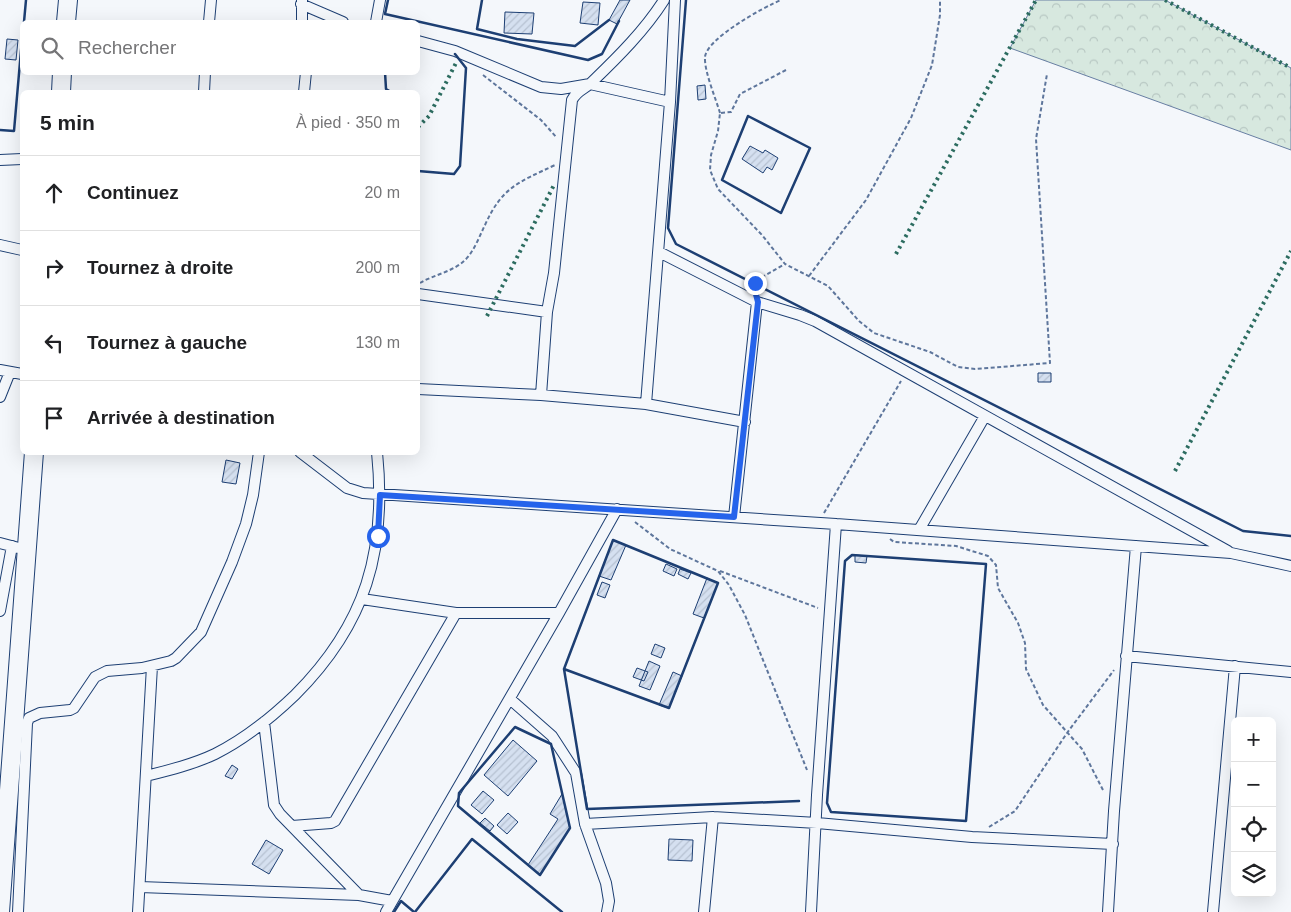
<!DOCTYPE html>
<html lang="fr">
<head>
<meta charset="utf-8">
<style>
  :root { --surface:#fff; --page:#f2f2f2; --text:#202124; --muted:#757577; --line:#e0e0e0 }
  body { margin:0; font-family:Helvetica,sans-serif; background:var(--page); color:var(--text) }
  .controls { position:absolute; right:15px; bottom:15px; display:grid; overflow:hidden; border-radius:8px; box-shadow:0 5px 20px #0002 }
  .controls button { width:45px; height:45px; display:grid; place-items:center; padding:0; border:0; border-bottom:1px solid var(--line); background:var(--surface); color:var(--text); font:25px sans-serif }
  .stop { position:absolute; width:15px; height:15px; margin:-11px; border:4px solid #2563eb; border-radius:50%; background:#fff }
  .stop.end { background:#2563eb; border-color:#fff; box-shadow:0 1px 5px #0008 }
  .list { margin:0; padding:0; list-style:none }
  h2 { display:flex; justify-content:space-between; align-items:center; height:65px; margin:0; padding:0 20px; font-size:21px }
  h2 small { font-size:16px; font-weight:400; color:var(--muted) }
  .list li { display:grid; grid-template-columns:32px 1fr auto; gap:15px; align-items:center; box-sizing:border-box; height:75px; padding:0 20px; border-top:1px solid var(--line) }
  .list b { display:block; font-size:19px; white-space:nowrap }
  .list em { font-size:16px; font-style:normal; color:var(--muted) }
  .icon { flex:none; width:28px; height:28px; fill:none; stroke:currentColor; stroke-width:2; stroke-linecap:round; stroke-linejoin:round }
  .map { position:relative; flex:none; width:1291px; height:912px; overflow:hidden }
  .search { position:absolute; background:var(--surface); box-shadow:0 5px 20px #0002; left:20px; top:20px; width:400px; height:55px; display:flex; align-items:center; gap:12px; box-sizing:border-box; padding:0 18px; border-radius:8px; color:var(--muted); font-size:19px }
  .panel { position:absolute; background:var(--surface); box-shadow:0 5px 20px #0002; left:20px; top:90px; width:400px; height:365px; border-radius:8px }
  .map>svg:first-child { display:block }
  .forest { fill:url(#forest-crowns); stroke:#687fa3 }
  .building { fill:url(#building-hatch); stroke:#1d3f73 }
  .lines { fill:none; stroke-linecap:round; stroke-linejoin:round }
  .minor-casing { stroke:#1d3f73; stroke-width:12 }
  .trunk-casing { stroke:#1d3f73; stroke-width:20 }
  .path { stroke:#5e769c; stroke-width:2; stroke-dasharray:4 2.5; stroke-linecap:butt }
  .minor { stroke:#f4f7fb; stroke-width:10 }
  .trunk { stroke:#f4f7fb; stroke-width:18 }
  .hedge { stroke:#2c6c60; stroke-width:4; stroke-dasharray:2.5 4; stroke-linecap:butt }
  .wall { stroke:#1d3f73; stroke-width:2.5 }
  .route { stroke:#2563eb; stroke-width:6 }
</style>
</head>
<body>
<div class="map">
<svg width="1291" height="912" viewBox="0 0 1291 912">
  <defs>
    <pattern id="forest-crowns" width="20" height="18" patternUnits="userSpaceOnUse" patternTransform="scale(1.25)"><rect width="20" height="18" fill="#d7e8df"/><path d="M2 6a3 3 0 1 1 6 0M12 15a3 3 0 1 1 6 0" fill="none" stroke="#b8c8c3"/></pattern>
    <pattern id="building-hatch" width="6" height="6" patternUnits="userSpaceOnUse" patternTransform="scale(1.25)"><rect width="6" height="6" fill="#d5e0f0"/><path d="M-1 1l2-2M0 6l6-6M5 7l2-2" fill="none" stroke="#b6c1d1"/></pattern>
  </defs>
  <rect width="100%" height="100%" fill="#f4f7fb"/>
  <path class="forest" d="M 1036,0 L 1165,0 L 1291,68 L 1291,150 L 1010,48 Z"/>
  <path class="building" d="M 620,0 L 630,0 L 617,24 L 609,20 Z
    M 583,2 L 600,3 L 598,25 L 580,23 Z
    M 505,12 L 534,13 L 532,34 L 504,33 Z
    M 7,39 L 18,40 L 16,60 L 5,59 Z
    M 705,85 L 706,99 L 698,100 L 697,86 Z
    M 750,146 L 763,153 L 765,150 L 778,158 L 772,170 L 767,167 L 763,173 L 742,159 Z
    M 1038,373 L 1051,373 L 1051,382 L 1038,382 Z
    M 226,460 L 240,463 L 236,484 L 222,482 Z
    M 613,540 L 626,545 L 611,580 L 599,576 Z
    M 855,555 L 867,556 L 866,563 L 855,562 Z
    M 666,564 L 677,569 L 674,576 L 663,571 Z
    M 680,569 L 691,573 L 688,579 L 678,574 Z
    M 707,578 L 718,583 L 704,618 L 693,614 Z
    M 602,582 L 610,585 L 605,598 L 597,595 Z
    M 655,644 L 665,648 L 661,658 L 651,654 Z
    M 649,661 L 660,666 L 650,690 L 639,686 Z
    M 637,668 L 648,672 L 644,681 L 633,677 Z
    M 673,672 L 682,676 L 669,708 L 659,705 Z
    M 513,740 L 537,761 L 508,796 L 484,775 Z
    M 232,765 L 238,769 L 232,779 L 225,776 Z
    M 483,791 L 494,800 L 482,814 L 471,805 Z
    M 562,794 L 570,828 L 540,875 L 528,865 L 558,819 L 550,814 Z
    M 508,813 L 518,822 L 507,834 L 497,825 Z
    M 485,818 L 494,826 L 490,831 L 480,823 Z
    M 669,839 L 693,840 L 692,861 L 668,860 Z
    M 266,840 L 283,850 L 269,874 L 252,864 Z"/>
  <g class="lines">
    <g class="minor-casing">
      <path id="minor" d="M 301,4 L 343,22
        M 209,22 L 211,0
        M 302,22 L 302,0
        M 376,22 L 380,0
        M 418,41 L 455,51 L 541,87 L 561,89 L 590,84 L 670,102
        M 204,92 L 205,72
        M 304,92 L 306,72
        M 0,160 L 22,159
        M 0,245 L 22,250
        M 659,252 L 757,302 L 800,315 L 815,321 L 1228,551
        M 418,294 L 547,312
        M 0,370 L 22,374
        M 418,389 L 541,395 L 646,404 L 745,422
        M 541,395 L 547,312 L 554,273 L 572,100 C 577,90 585,89 592,82 C 618,57 645,30 664,0
        M 0,397 L 10,372
        M 646,404 L 670,102 L 675,0
        M 300,452 L 347,488 L 363,493 L 836,524 L 1231,553 L 1291,566
        M 734,517 L 757,302
        M 919,530 L 985,416
        M 0,543 L 19,548
        M 362,599 L 456,613 L 559,613
        M 0,611 L 12,546
        M 1126,656 L 1291,672
        M 510,699 L 552,736 L 576,773 L 585,824 L 606,883 L 609,901 L 607,912
        M 264,722 L 274,805 L 280,814 L 359,895
        M 146,776 C 170,770 194,764 215,754 C 245,739 271,718 295,695 C 366,624 387,551 377,452
        M 585,824 L 713,817 L 817,823 L 972,837 L 1113,844
        M 292,826 L 331,823 L 335,821 L 456,613
        M 140,887 L 359,895 L 392,901
        M 18,912 L 27,723 L 29,718 L 40,713 L 70,710 L 74,708 L 95,677 L 107,671 L 142,668 L 171,661 L 176,658 L 201,632 L 232,562 L 246,524 L 253,495 L 259,452
        M 138,912 L 152,666
        M 386,912 L 559,613 L 617,509
        M 704,912 L 713,817
        M 811,912 L 817,795 L 836,524
        M 1108,912 L 1114,811 L 1136,546
        M 1213,912 L 1235,666"/>
    </g>
    <g class="trunk-casing">
      <path id="trunk" d="M 66,22 L 68,0
        M 61,92 L 62,72
        M 0,912 L 34,452"/>
    </g>
    <path class="path" d="M 786,70 L 740,94 L 731,112 L 720,113 L 718,131 L 711,155 L 710,170 L 718,189 L 762,235 L 785,264 L 828,286 L 859,321 L 874,333 L 930,352 L 958,367 L 975,369 L 1050,363 L 1036,139 L 1047,74
      M 483,75 L 541,120 L 557,138
      M 720,113 C 716,99 704,71 705,57 C 707,38 764,7 781,0
      M 809,276 L 866,200 L 911,118 L 932,65 L 940,15 L 940,0
      M 420,283 C 433,275 452,272 464,261 C 474,252 479,237 485,225 C 502,187 519,182 555,165
      M 754,287 L 757,280 L 785,264
      M 824,513 L 901,381
      M 635,522 L 670,549 L 718,571 L 729,585 L 745,615 L 807,770
      M 890,539 L 894,542 L 956,546 L 988,556 L 996,565 L 998,588 L 1018,623 L 1025,643 L 1026,669 L 1043,705 L 1082,749 L 1104,792
      M 720,571 L 818,608
      M 989,827 L 1015,811 L 1067,733 L 1114,670"/>
    <use href="#minor" class="minor"/>
    <use href="#trunk" class="trunk"/>
    <path class="hedge" d="M 1165,0 L 1291,68
      M 418,127 L 429,116 L 456,63
      M 896,254 L 1036,0
      M 487,316 L 554,185
      M 1175,471 L 1291,251"/>
    <path class="wall" d="M 388,0 L 385,14 L 588,60 L 602,54 L 619,21
      M 482,0 L 477,29 L 517,39 L 575,46 L 609,20
      M 686,0 L 668,228 L 676,244 L 1243,531 L 1291,536
      M 24,22 L 26,0
      M 385,72 L 386,89 L 391,92
      M 748,116 L 810,148 L 781,213 L 722,180 Z
      M 0,130 L 14,131 L 22,39
      M 418,171 L 454,174 L 460,166 L 466,68 L 455,54
      M 613,540 L 718,583 L 669,708 L 564,669 Z
      M 852,555 L 986,564 L 966,821 L 831,812 L 827,803 L 845,561 Z
      M 564,669 L 587,809 L 799,801
      M 515,727 L 551,744 L 570,828 L 540,875 L 458,806 L 459,793 Z
      M 394,912 L 401,901 L 414,912 L 415,912 L 472,839 L 562,912"/>
  </g>
  <g class="lines">
    <path class="route" d="M 378,536 L 380,495 L 734,517 L 758,302 L 754,287 L 755,283"/>
  </g>
</svg>
<div class="controls">
<button>+</button>
<button>−</button>
<button><svg class="icon" aria-label="locate" viewBox="0 0 24 24"><circle cx="12" cy="12" r="6"/><path d="M12 2v4M12 18v4M2 12h4M18 12h4"/></svg></button>
<button><svg class="icon" aria-label="layers" viewBox="0 0 24 24"><path d="M12 4l9 5-9 5-9-5zM3 14l9 5 9-5"/></svg></button>
</div>
<div class="stop" style="left:378px;top:536px"></div>
<div class="stop end" style="left:755px;top:283px"></div>
<div class="search"><svg class="icon" aria-label="search" viewBox="0 0 24 24"><circle cx="10" cy="10" r="6"/><path d="M15 15l6 6"/></svg>Rechercher</div>
<section class="panel">
<h2>5 min<small>À pied · 350 m</small></h2>
<ul class="list">
<li><svg class="icon" aria-label="ahead" viewBox="0 0 24 24"><path d="M12 20V5M6 11l6-6 6 6"/></svg><div><b>Continuez</b></div><em>20 m</em></li>
<li><svg class="icon" aria-label="right" viewBox="0 0 24 24"><path d="M7 20v-9h11M14 6l5 5-5 5"/></svg><div><b>Tournez à droite</b></div><em>200 m</em></li>
<li><svg class="icon" aria-label="left" viewBox="0 0 24 24"><path d="M17 20v-9H6M10 6l-5 5 5 5"/></svg><div><b>Tournez à gauche</b></div><em>130 m</em></li>
<li><svg class="icon" aria-label="arrive" viewBox="0 0 24 24"><path d="M6 21V4h12l-3 4 3 4H6"/></svg><div><b>Arrivée à destination</b></div></li>
</ul>
</section>
</div>
</body>
</html>
